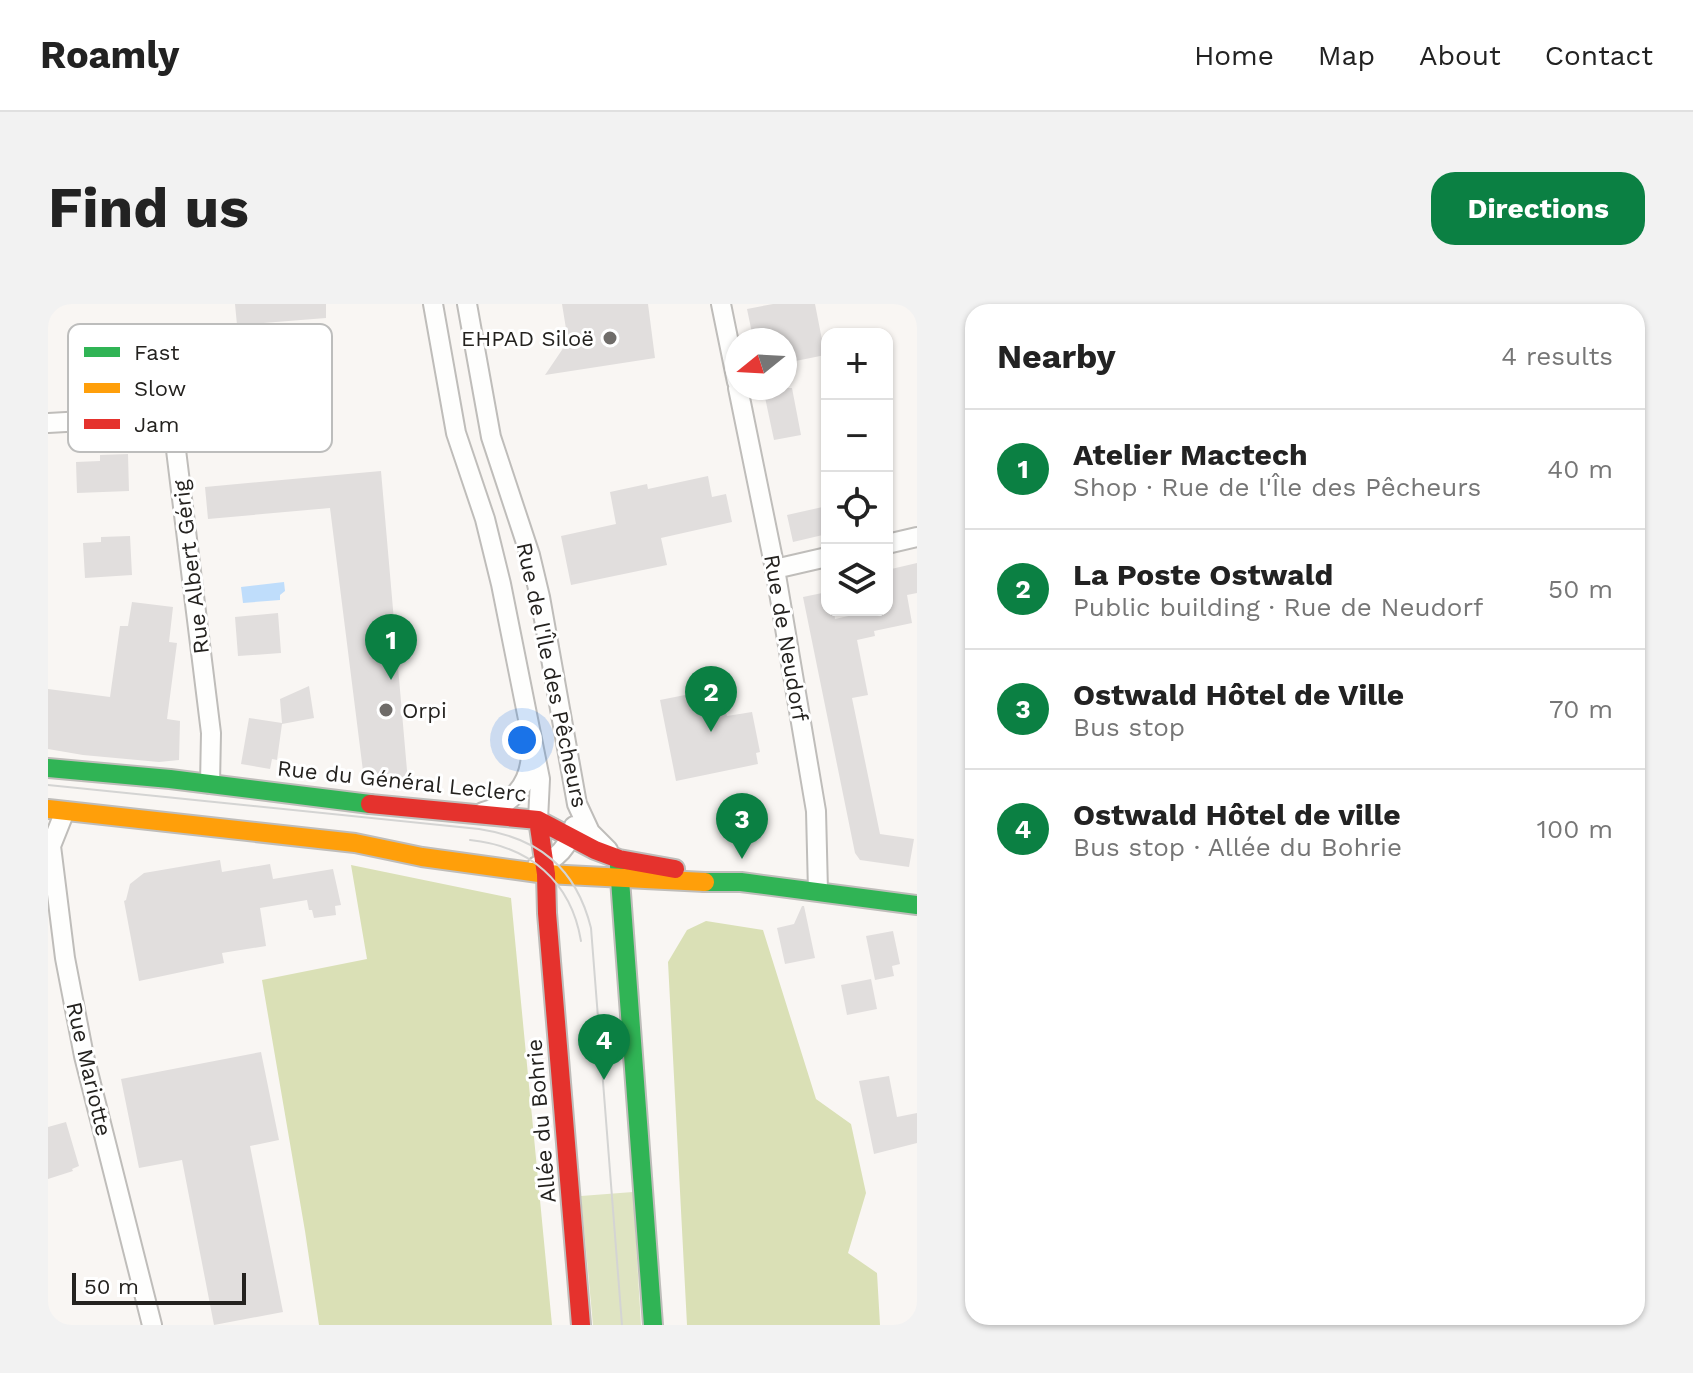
<!DOCTYPE html>
<html lang="en">
<head>
<meta charset="utf-8">
<style>
  :root { --surface:#fff; --page:#f2f2f2; --text:#222; --muted:#767676; --line:#e0e0e0; --accent:#0b8043 }
  body { margin:0; font-family:"Work Sans",sans-serif; background:var(--page); color:var(--text) }
  .controls { position:absolute; right:24px; top:24px; display:grid; overflow:hidden; border-radius:16px; box-shadow:0 2px 6px #0004 }
  .controls button { width:72px; height:72px; display:grid; place-items:center; padding:0; border:0; border-bottom:2px solid var(--line); background:var(--surface); color:var(--text); font:40px sans-serif }
  .compass { position:absolute; left:677px; top:24px; width:72px; height:72px; border-radius:50%; background:var(--surface); box-shadow:0 2px 6px #0004; rotate:252deg }
  .scale { position:absolute; left:24px; bottom:20px; width:174px; box-sizing:border-box; padding-left:8px; border:4px solid #24221f; border-top:0; font-size:22px; line-height:28px; white-space:nowrap; color:#24221f; -webkit-text-stroke:6px #fff; paint-order:stroke }
  .you { position:absolute; left:474px; top:436px; width:28px; height:28px; margin:-20px; border:6px solid #fff; border-radius:50%; background:#1a73e8; box-shadow:0 0 0 12px #1a73e833 }
  .badge { display:grid; place-items:center; width:52px; height:52px; border-radius:50%; background:var(--accent); color:#fff; font-size:26px; font-weight:700 }
  .pin { position:absolute; translate:-50% -66px; filter:drop-shadow(0 2px 4px #0008) }
  .pin::after { content:''; position:absolute; top:42px; width:28px; height:24px; background:inherit; clip-path:polygon(0 0,100% 0,50% 100%) }
  .list { margin:0; padding:0; list-style:none }
  h2 { display:flex; justify-content:space-between; align-items:center; height:104px; margin:0; padding:0 32px; font-size:34px }
  h2 small { font-size:26px; font-weight:400; color:var(--muted) }
  .list li { display:grid; grid-template-columns:52px 1fr auto; gap:24px; align-items:center; box-sizing:border-box; height:120px; padding:0 32px; border-top:2px solid var(--line) }
  .list b { display:block; font-size:30px; white-space:nowrap }
  .list p { margin:0; font-size:26px; white-space:nowrap; color:var(--muted) }
  .list em { font-size:26px; font-style:normal; color:var(--muted) }
  .icon { flex:none; width:44px; height:44px; fill:none; stroke:currentColor; stroke-width:2; stroke-linecap:round; stroke-linejoin:round }
  .map { position:relative; flex:none; width:869px; height:1021px; overflow:hidden; border-radius:24px }
  header { display:flex; align-items:center; gap:48px; box-sizing:border-box; height:112px; padding:0 40px; background:var(--surface); border-bottom:2px solid var(--line) }
  header strong { font-size:38px }
  nav { display:flex; gap:44px; margin-inline-start:auto; font-size:28px }
  .intro { display:flex; align-items:center; justify-content:space-between; box-sizing:border-box; height:192px; padding:0 48px }
  h1 { margin:0; font-size:56px }
  .button { padding:20px 36px; border-radius:24px; background:var(--accent); color:#fff; font-size:28px; font-weight:700 }
  main { display:flex; gap:48px; padding:0 48px }
  aside { flex:1; background:var(--surface); border-radius:24px; box-shadow:0 2px 6px #0004 }
  .map>svg:first-child { display:block }
  .green { fill:#dfe4c2 }
  .forest { fill:#dae0b6 }
  .water { fill:#bfddfb }
  .building { fill:#e1dedd }
  .lines { fill:none; stroke-linecap:round; stroke-linejoin:round }
  .street-casing { stroke:#bfbdba; stroke-width:22 }
  .fast-casing { stroke:#bfbdba; stroke-width:22 }
  .slow-casing { stroke:#bfbdba; stroke-width:22 }
  .jam-casing { stroke:#bfbdba; stroke-width:22 }
  .street { stroke:#fefefd; stroke-width:18 }
  .fast { stroke:#30b455; stroke-width:18 }
  .slow { stroke:#ff9f0a; stroke-width:18 }
  .jam { stroke:#e5322d; stroke-width:18 }
  .tram { stroke:#d4d4d3; stroke-width:2 }
  .poi-dot { fill:#6f6c69; stroke:#fff; stroke-width:3 }
  .labels { text-anchor:middle; dominant-baseline:central; stroke-width:6; stroke-linejoin:round; paint-order:stroke }
  .poi-label { font-size:22px; fill:#24221f; stroke:#fff; text-anchor:end }
  .street-label { font-size:22px; fill:#24221f; stroke:#fff }
  .key { fill:#fff; stroke:#bdbdbc; stroke-width:2 }
  .key-label { font-size:22px; fill:#24221f }
</style>
</head>
<body>
<header>
<strong>Roamly</strong>
<nav><a>Home</a><a>Map</a><a>About</a><a>Contact</a></nav>
</header>
<div class="intro"><h1>Find us</h1><a class="button">Directions</a></div>
<main>
<div class="map">
<svg width="869" height="1021" viewBox="0 0 869 1021">
  <rect width="100%" height="100%" fill="#f9f6f3"/>
  <path class="green" d="M 585,888 L 593,1021 L 545,1021 L 533,892 Z"/>
  <path class="forest" d="M 303,561 L 463,594 L 504,1021 L 271,1021 L 257,927 L 214,676 L 319,655 Z
    M 658,617 L 715,626 L 768,795 L 803,820 L 818,889 L 800,949 L 829,969 L 832,1021 L 639,1021 L 620,658 L 639,626 Z"/>
  <path class="water" d="M 236,278 L 237,287 L 232,291 L 232,296 L 195,299 L 193,283 Z"/>
  <path class="building" d="M 187,0 L 278,0 L 278,14 L 189,21 Z
    M 514,0 L 600,0 L 607,54 L 497,71 L 520,37 Z
    M 725,0 L 767,0 L 777,51 L 738,59 L 737,36 L 733,34 L 720,36 L 719,31 L 705,34 L 699,5 Z
    M 715,84 L 744,84 L 753,131 L 726,136 Z
    M 80,150 L 81,187 L 29,189 L 28,158 L 52,157 L 52,151 Z
    M 333,167 L 360,478 L 317,483 L 282,204 L 160,215 L 157,183 Z
    M 660,172 L 664,193 L 678,190 L 684,218 L 613,234 L 619,261 L 523,281 L 513,232 L 568,220 L 562,188 L 599,180 L 600,185 Z
    M 779,202 L 779,230 L 745,238 L 739,211 Z
    M 82,232 L 84,271 L 37,274 L 35,239 L 53,238 L 53,233 Z
    M 869,259 L 869,289 L 859,291 L 864,319 L 826,327 L 827,332 L 809,336 L 820,391 L 804,394 L 832,530 L 866,535 L 861,563 L 812,556 L 807,549 L 755,293 L 779,288 L 779,306 L 786,306 L 787,315 L 827,306 L 839,306 L 839,266 Z
    M 84,298 L 125,303 L 121,338 L 129,339 L 119,415 L 132,417 L 131,456 L 111,458 L 35,451 L 0,445 L 0,385 L 62,393 L 72,322 L 80,322 Z
    M 230,309 L 233,349 L 190,352 L 187,313 Z
    M 261,382 L 266,414 L 234,420 L 229,456 L 224,455 L 222,465 L 193,460 L 201,414 L 234,419 L 232,395 Z
    M 672,384 L 679,412 L 704,408 L 712,448 L 708,449 L 710,460 L 628,477 L 612,396 Z
    M 172,556 L 174,568 L 222,560 L 225,575 L 285,565 L 293,601 L 287,602 L 288,611 L 266,614 L 264,606 L 261,606 L 259,596 L 212,604 L 218,642 L 174,649 L 176,659 L 91,677 L 76,597 L 78,596 L 82,580 L 96,569 Z
    M 754,602 L 756,602 L 767,654 L 737,660 L 729,624 L 746,620 Z
    M 845,627 L 852,660 L 844,662 L 846,672 L 827,676 L 818,632 Z
    M 823,675 L 829,705 L 799,711 L 793,681 Z
    M 213,748 L 231,836 L 202,842 L 235,1008 L 166,1021 L 134,856 L 91,864 L 73,775 Z
    M 841,772 L 849,813 L 869,809 L 869,839 L 826,850 L 811,777 Z
    M 18,818 L 31,862 L 24,865 L 25,867 L 0,875 L 0,823 Z"/>
  <g class="lines">
    <g class="street-casing">
      <path id="street" d="M 385,0 L 408,129 L 437,215 L 453,280 L 492,475 L 490,516
        M 419,0 L 443,133 L 482,251 L 492,293 L 529,500 L 542,528 L 560,546
        M 673,0 L 689,78
        M 690,84 L 727,265 L 768,507 L 770,587
        M 0,119 L 106,113 C 121,117 126,132 128,146 L 163,429 L 162,480
        M 839,240 L 869,233
        M 727,265 L 779,253
        M 17,507 L 3,542 L 17,654 L 36,752 L 104,1021
        M 435,508 C 464,501 482,480 483,450
        M 489,562 C 510,555 520,543 526,522"/>
    </g>
    <g class="fast-casing">
      <path id="fast" d="M 0,464 L 122,475 L 322,500
        M 571,562 L 605,1021
        M 657,578 L 693,578 L 869,601"/>
    </g>
    <g class="slow-casing">
      <path id="slow" d="M 0,505 L 307,539 L 374,553 L 498,570 L 657,578"/>
    </g>
    <g class="jam-casing">
      <path id="jam" d="M 322,500 L 490,516 L 547,546 L 571,555 L 627,565
        M 490,516 L 498,570 L 499,609 L 533,1021"/>
    </g>
    <use href="#street" class="street"/>
    <use href="#fast" class="fast"/>
    <use href="#slow" class="slow"/>
    <use href="#jam" class="jam"/>
    <path class="tram" d="M 0,481 L 431,525 C 491,534 528,564 543,624 L 574,1021
      M 422,536 C 481,542 523,577 533,637"/>
  </g>
  <g class="poi-dot">
    <circle cx="562" cy="34" r="8"/>
    <circle cx="338" cy="406" r="8"/>
  </g>
  <g class="labels">
    <g class="poi-label">
      <text x="546" y="34">EHPAD Siloë</text>
      <text x="354" y="406" text-anchor="start">Orpi</text>
    </g>
    <g class="street-label">
      <text transform="translate(143 263) rotate(-97)">Rue Albert Gérig</text>
      <text transform="translate(738 334) rotate(80)">Rue de Neudorf</text>
      <text transform="translate(504 371) rotate(78)">Rue de l'Île des Pêcheurs</text>
      <text transform="translate(354 477) rotate(6)">Rue du Général Leclerc</text>
      <text transform="translate(41 765) rotate(77)">Rue Mariotte</text>
      <text transform="translate(493 817) rotate(-95)">Allée du Bohrie</text>
    </g>
  </g>
  <rect x="20" y="20" width="264" height="128" rx="12" class="key"/>
  <rect x="36" y="43" width="36" height="10" fill="#30b455"/>
  <rect x="36" y="79" width="36" height="10" fill="#ff9f0a"/>
  <rect x="36" y="115" width="36" height="10" fill="#e5322d"/>
  <g class="key-label">
    <text x="86" y="56">Fast</text>
    <text x="86" y="92">Slow</text>
    <text x="86" y="128">Jam</text>
  </g>
</svg>
<div class="controls">
<button>+</button>
<button>−</button>
<button><svg class="icon" aria-label="locate" viewBox="0 0 24 24"><circle cx="12" cy="12" r="6"/><path d="M12 2v4M12 18v4M2 12h4M18 12h4"/></svg></button>
<button><svg class="icon" aria-label="layers" viewBox="0 0 24 24"><path d="M12 4l9 5-9 5-9-5zM3 14l9 5 9-5"/></svg></button>
</div>
<svg class="compass" viewBox="-18 -18 36 36"><path d="M0-13l5 13h-10z" fill="#e53935"/><path d="M0 13l5-13h-10z" fill="#767676"/></svg>
<div class="scale">50 m</div>
<div class="you"></div>
<div class="pin badge" style="left:343px;top:376px">1</div>
<div class="pin badge" style="left:663px;top:428px">2</div>
<div class="pin badge" style="left:694px;top:555px">3</div>
<div class="pin badge" style="left:556px;top:776px">4</div>
</div>
<aside>
<h2>Nearby<small>4 results</small></h2>
<ul class="list">
<li><span class="badge">1</span><div><b>Atelier Mactech</b><p>Shop · Rue de l'Île des Pêcheurs</p></div><em>40 m</em></li>
<li><span class="badge">2</span><div><b>La Poste Ostwald</b><p>Public building · Rue de Neudorf</p></div><em>50 m</em></li>
<li><span class="badge">3</span><div><b>Ostwald Hôtel de Ville</b><p>Bus stop</p></div><em>70 m</em></li>
<li><span class="badge">4</span><div><b>Ostwald Hôtel de ville</b><p>Bus stop · Allée du Bohrie</p></div><em>100 m</em></li>
</ul>
</aside>
</main>
</body>
</html>
